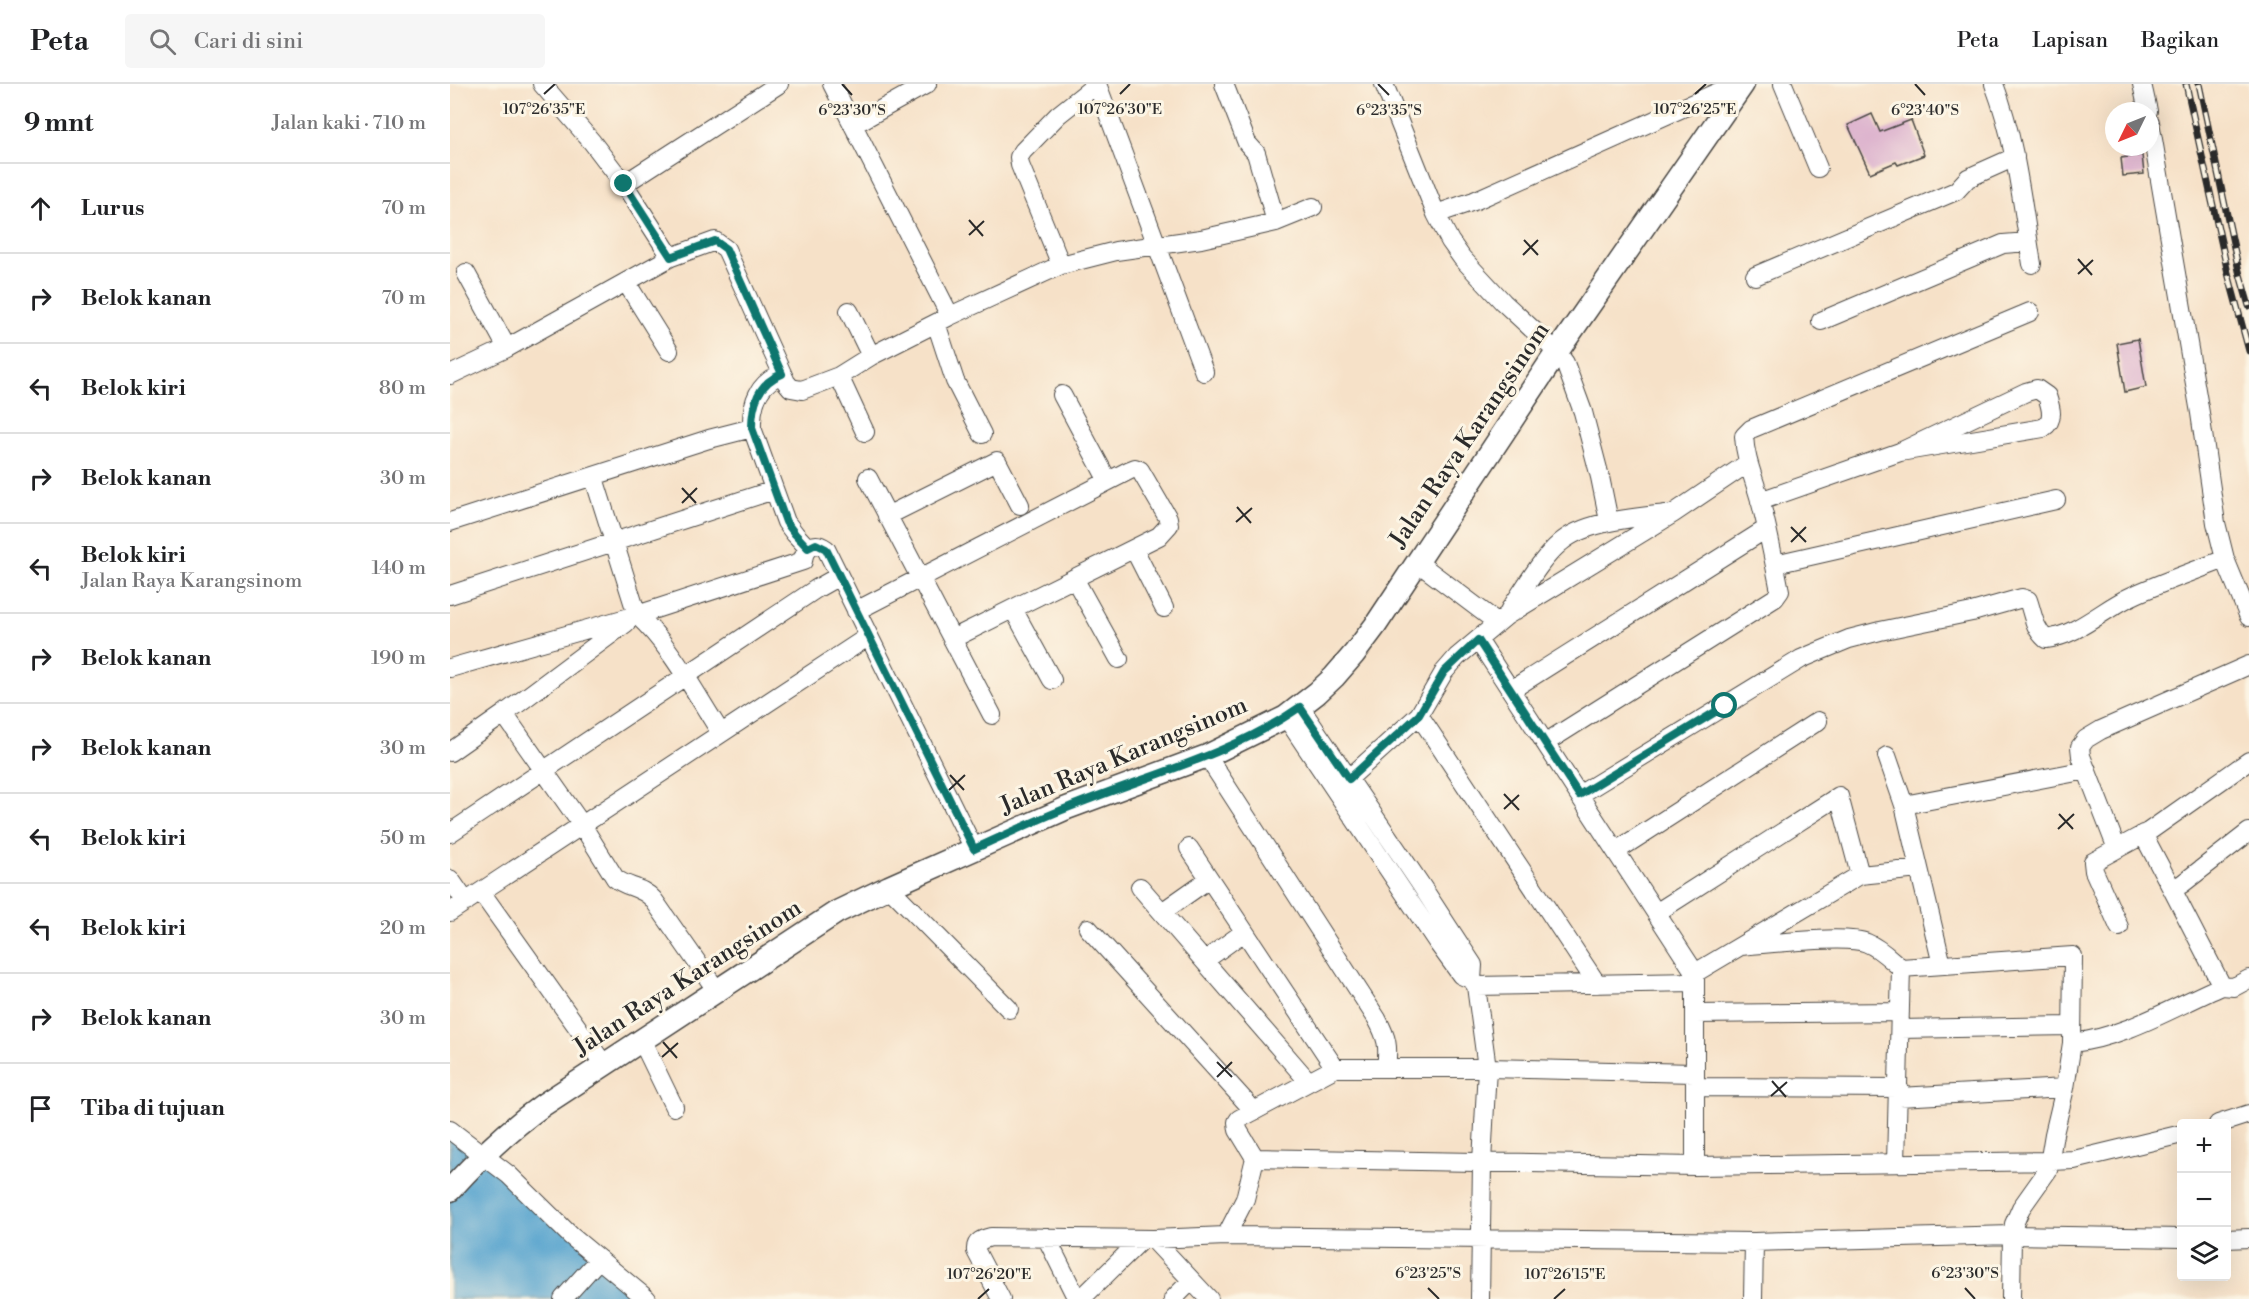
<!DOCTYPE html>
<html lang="id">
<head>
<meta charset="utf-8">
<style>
  :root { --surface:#fff; --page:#f6f6f6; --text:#202124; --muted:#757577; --line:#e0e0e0 }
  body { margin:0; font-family:"Libre Bodoni",serif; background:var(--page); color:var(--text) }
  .controls { position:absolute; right:18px; bottom:18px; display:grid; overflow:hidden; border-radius:6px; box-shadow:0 6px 24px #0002 }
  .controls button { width:54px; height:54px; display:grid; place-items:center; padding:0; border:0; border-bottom:2px solid var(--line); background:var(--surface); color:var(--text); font:30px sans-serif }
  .compass { position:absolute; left:1655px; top:18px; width:54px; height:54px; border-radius:50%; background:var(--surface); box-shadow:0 6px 24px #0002; rotate:227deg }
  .stop { position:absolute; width:18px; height:18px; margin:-14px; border:4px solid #0f766e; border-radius:50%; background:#fff }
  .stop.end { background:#0f766e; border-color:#fff; box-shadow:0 2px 6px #0008 }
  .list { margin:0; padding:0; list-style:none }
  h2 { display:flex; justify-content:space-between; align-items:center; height:78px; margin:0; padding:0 24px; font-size:26px }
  h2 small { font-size:20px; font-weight:400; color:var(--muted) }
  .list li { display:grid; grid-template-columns:39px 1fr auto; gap:18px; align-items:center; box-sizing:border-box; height:90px; padding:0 24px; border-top:2px solid var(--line) }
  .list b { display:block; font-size:22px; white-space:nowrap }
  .list p { margin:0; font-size:20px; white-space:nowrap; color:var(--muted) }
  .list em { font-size:20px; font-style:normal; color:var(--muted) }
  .icon { flex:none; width:33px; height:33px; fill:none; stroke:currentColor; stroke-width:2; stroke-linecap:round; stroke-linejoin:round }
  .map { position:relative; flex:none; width:1799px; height:1215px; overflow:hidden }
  header { display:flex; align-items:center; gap:36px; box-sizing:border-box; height:84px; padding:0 30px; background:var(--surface); border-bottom:2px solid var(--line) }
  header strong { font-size:28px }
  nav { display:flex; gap:33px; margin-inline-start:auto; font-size:21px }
  .search { width:420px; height:54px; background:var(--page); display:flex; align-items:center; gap:15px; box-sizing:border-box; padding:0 21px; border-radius:6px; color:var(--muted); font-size:22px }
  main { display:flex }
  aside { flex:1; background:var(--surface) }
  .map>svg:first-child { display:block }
  .water { fill:#54a3ce; stroke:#40677c; stroke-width:1.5 }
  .building { fill:#ddb3ce }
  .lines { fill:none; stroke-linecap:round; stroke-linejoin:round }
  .minor-casing { stroke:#494643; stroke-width:20 }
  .tertiary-casing { stroke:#494643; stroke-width:25 }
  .minor { stroke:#fff; stroke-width:18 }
  .tertiary { stroke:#fff; stroke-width:22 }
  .rail-casing { stroke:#2b2b2b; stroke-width:7 }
  .rail { stroke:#fcf5e5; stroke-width:4.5; stroke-dasharray:14; stroke-linecap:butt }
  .route { stroke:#0f766e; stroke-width:8 }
  .ticks { fill:none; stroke:#2b2b2b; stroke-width:2 }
  .labels { text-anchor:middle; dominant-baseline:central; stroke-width:6; stroke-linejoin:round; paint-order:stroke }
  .street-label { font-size:24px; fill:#2b2b2b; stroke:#fcf5e5 }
  .ticks-label { font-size:15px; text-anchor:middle; fill:#2b2b2b; stroke:#fcf5e5; stroke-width:6; stroke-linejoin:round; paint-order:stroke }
</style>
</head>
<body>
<header>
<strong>Peta</strong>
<div class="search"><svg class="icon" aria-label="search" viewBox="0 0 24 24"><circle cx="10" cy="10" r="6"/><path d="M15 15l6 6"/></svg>Cari di sini</div>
<nav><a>Peta</a><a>Lapisan</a><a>Bagikan</a></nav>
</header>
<main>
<aside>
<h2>9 mnt<small>Jalan kaki · 710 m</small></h2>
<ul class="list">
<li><svg class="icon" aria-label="ahead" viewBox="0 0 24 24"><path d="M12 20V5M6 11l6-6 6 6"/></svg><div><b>Lurus</b></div><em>70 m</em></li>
<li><svg class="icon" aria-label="right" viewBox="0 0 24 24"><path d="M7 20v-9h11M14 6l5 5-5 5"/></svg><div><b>Belok kanan</b></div><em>70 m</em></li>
<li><svg class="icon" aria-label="left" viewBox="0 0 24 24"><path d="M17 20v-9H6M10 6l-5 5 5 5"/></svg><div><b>Belok kiri</b></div><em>80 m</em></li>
<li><svg class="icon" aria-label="right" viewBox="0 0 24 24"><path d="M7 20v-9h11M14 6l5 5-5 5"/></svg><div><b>Belok kanan</b></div><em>30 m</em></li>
<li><svg class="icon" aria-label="left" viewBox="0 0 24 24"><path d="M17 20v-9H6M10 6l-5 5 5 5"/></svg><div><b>Belok kiri</b><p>Jalan Raya Karangsinom</p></div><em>140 m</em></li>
<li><svg class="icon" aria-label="right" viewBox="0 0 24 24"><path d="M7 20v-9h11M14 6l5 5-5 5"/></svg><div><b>Belok kanan</b></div><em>190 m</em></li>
<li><svg class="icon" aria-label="right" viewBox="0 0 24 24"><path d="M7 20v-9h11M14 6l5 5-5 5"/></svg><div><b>Belok kanan</b></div><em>30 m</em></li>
<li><svg class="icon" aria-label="left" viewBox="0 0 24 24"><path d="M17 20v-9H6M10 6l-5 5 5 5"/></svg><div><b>Belok kiri</b></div><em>50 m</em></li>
<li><svg class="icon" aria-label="left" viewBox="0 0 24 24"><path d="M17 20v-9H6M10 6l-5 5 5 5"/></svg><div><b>Belok kiri</b></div><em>20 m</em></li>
<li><svg class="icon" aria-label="right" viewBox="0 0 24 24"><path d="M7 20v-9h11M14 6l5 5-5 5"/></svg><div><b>Belok kanan</b></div><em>30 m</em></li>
<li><svg class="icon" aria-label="arrive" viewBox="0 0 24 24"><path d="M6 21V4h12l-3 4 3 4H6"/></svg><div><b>Tiba di tujuan</b></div></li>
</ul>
</aside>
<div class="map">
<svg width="1799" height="1215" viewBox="0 0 1799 1215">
  <rect width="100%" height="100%" fill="#fcf5e5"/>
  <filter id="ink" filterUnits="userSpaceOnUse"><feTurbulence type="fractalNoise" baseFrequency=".0167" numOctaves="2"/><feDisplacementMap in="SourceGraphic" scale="12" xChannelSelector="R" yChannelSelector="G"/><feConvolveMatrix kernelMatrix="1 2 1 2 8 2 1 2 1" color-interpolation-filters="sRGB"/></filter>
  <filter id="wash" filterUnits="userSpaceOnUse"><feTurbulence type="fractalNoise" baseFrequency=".008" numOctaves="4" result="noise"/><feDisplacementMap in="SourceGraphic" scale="24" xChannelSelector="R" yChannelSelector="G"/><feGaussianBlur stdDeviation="1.35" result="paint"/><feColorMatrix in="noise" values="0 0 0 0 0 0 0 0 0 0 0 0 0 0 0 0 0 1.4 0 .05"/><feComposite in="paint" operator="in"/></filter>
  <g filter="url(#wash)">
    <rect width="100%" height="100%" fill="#f6e1c8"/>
    <path class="water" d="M 0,1046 L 197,1215 L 0,1215 Z"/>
    <g id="blocks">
      <path class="building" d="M 1422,30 L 1430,48 L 1461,36 L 1474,71 L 1448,81 L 1446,78 L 1420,89 L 1398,41 Z
        M 1692,71 L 1694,90 L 1673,92 L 1671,74 Z
        M 1688,255 L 1696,303 L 1675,308 L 1667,259 Z"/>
    </g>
  </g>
  <g filter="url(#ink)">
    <use href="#blocks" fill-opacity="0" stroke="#494643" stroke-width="1.5"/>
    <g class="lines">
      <g class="minor-casing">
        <path id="minor" d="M 92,0 L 142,58 L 174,100 L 221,173
          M 382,0 L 403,41
          M 477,0 L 403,41 L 500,232
          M 647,0 L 754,288
          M 774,0 L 797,59 L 806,69 L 826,138
          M 934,0 L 986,130 L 1024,117 L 1286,0
          M 1333,0 L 1368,84
          M 1544,0 C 1566,58 1572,119 1582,180
          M 1692,0 L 1698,27
          M 1700,38 L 1750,329 L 1766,439 L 1775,475 L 1799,533
          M 174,100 L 329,0
          M 986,130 L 1000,157 L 1012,174 L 1053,218 L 1107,268 L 1115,279 L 1133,328 L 1150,393 L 1159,437
          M 611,181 L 570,81 L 569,73 L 573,67 L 608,31 L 647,0
          M 16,189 L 57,264
          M 1305,192 L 1506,107 L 1518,94 L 1565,73
          M 176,198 L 219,267
          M 399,227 L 421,272
          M 1371,237 L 1553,160 L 1578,158
          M 486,239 L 505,297 L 532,350
          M 0,291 L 57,264 L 221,173 L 265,157 L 276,165 L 336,298 L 341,304 L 352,306 L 389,292 L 421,272 L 500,232 L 611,181 L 666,167 L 751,155 L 791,146 L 826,138 L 863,123
          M 389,292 L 415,348
          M 612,311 L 658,397
          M 302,344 C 301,320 308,299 332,290
          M 144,394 L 187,531 C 222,563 245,609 271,649
          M 418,394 L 542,631
          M 1310,417 L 1450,368 L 1576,308 L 1587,305 L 1597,312 C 1601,324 1605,336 1593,344 L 1450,368
          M 437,432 L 547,377 L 570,421
          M 0,438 L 259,355 L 302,344 L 336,438 L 345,450 L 358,464
          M 684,465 L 714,524
          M 967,478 L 1048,539
          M 1325,480 L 1606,416
          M 624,494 L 669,575
          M 0,511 L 324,406
          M 563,525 L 602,596
          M 1060,525 C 1076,503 1089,477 1110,459 C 1134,437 1185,434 1216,430
          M 406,527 L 680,386 L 685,384 L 690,386 L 718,434 L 719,441 L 709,452 L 502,555
          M 1028,556 L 1245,889 L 1245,1082
          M 0,584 L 187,531 L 353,477 C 354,464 364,456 376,465 L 524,765
          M 1061,606 L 1316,445
          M 850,623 L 969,798 L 1023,881 L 1022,896 L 1026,902 L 1037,984 L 1032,1078 L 1030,1215
          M 54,630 L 132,741 L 165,794 C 177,804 191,802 203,815 L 267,907
          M 969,631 L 1147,900
          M 836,633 L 987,858 L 1011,891 L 1022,896
          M 1095,659 L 1325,514 L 1330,507 C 1324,477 1318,445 1310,416 C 1304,394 1295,375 1294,352 L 1301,345 L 1580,228
          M 0,668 L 54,630 L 176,539
          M 757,672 L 927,935 C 937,954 939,962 936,984
          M 1437,672 L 1454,721 L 1492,881
          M 886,706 L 969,631 L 994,588 L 1007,573 L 1056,532 L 1224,429 L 1298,379
          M 1129,711 L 1351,575 L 1365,569 L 1399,555 L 1430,547 L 1522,528 L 1572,514 L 1578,516 C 1583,530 1584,545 1596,555 C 1629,551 1654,524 1684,511 C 1713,498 1745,487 1775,475
          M 1454,721 L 1637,686
          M 0,749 L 366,505 L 389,492
          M 1693,750 L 1722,805
          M 739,764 L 885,984
          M 1667,765 L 1631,672 L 1630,663 L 1636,655 L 1651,646 L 1799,581
          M 1166,767 L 1368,637
          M 0,795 L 16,818
          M 439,803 L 559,925
          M 690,803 L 858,997
          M 31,808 L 155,982
          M 0,828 L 419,552
          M 712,828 L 759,795
          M 1206,829 L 1389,712 L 1410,791
          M 1669,843 L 1644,787 L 1643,778 L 1698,748 L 1799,677
          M 638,844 L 804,1027
          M 1291,862 C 1317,860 1397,850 1417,859 C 1430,864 1440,875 1451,884 L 1446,1079
          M 754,877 L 794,848
          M 1451,884 L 1623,872 L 1622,959 L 1615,1004 L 1604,1050 L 1598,1086 L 1571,1124 L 1564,1140 L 1562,1151 L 1561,1215
          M 1245,889 L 1410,791 L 1469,785
          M 1026,902 L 1245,898
          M 1772,902 L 1722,805 L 1732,800 L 1799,748
          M 1245,930 L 1450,928
          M 1450,945 L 1622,942
          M 192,957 L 224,1023
          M 1622,959 C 1676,953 1723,923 1772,902 L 1784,903 L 1799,895
          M 1245,1003 L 1449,1004
          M 1449,1013 L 1615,1004
          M 1768,1040 L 1799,1030
          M 0,1046 L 59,1091 L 121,1152 L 197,1215
          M 805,1074 L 1245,1082 L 1601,1077 L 1624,1076 L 1732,1050
          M 776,1152 L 795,1115 L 805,1074 L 788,1046 L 787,1038 L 789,1035 L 885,984 L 1037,984 L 1244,989
          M 596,1153 L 627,1215
          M 703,1155 L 759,1215
          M 1776,1155 L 1799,1154
          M 113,1215 L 149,1175
          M 551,1215 L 526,1167 C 525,1157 533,1155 541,1153 L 703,1155 L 776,1152 L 1304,1158 L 1562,1151 L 1732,1154
          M 631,1215 L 692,1155
          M 723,1215 L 741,1197
          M 1303,1215 L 1304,1158"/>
      </g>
      <g class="tertiary-casing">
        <path id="tertiary" d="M 0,1106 C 29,1074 58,1046 93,1021 L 387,828 L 439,803 L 617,724 L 757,672 L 836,633 L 867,609 L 884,593 L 904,570 L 925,542 L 1107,268 L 1293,0"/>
      </g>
      <use href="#minor" class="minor"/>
      <use href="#tertiary" class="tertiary"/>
      <g class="rail-casing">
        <path id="rail" d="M 1736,0 L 1778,189 L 1799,267
          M 1749,0 L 1789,187 L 1799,222"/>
      </g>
      <use href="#rail" class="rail"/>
    </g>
  </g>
  <g class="lines" filter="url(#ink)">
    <path class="route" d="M 174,100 L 221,173 L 265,157 L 276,165 L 332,290 C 308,299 302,320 302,344 L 336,438 L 345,450 L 358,464 L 366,460 L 376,465 L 524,765 C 555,751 586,736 617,724 C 695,692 780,672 850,623 L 899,695 L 969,631 L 994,588 L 1028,556 L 1129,711 L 1275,622"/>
  </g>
  <path class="ticks" d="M 392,0 L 402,11M 928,0 L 939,11M 1465,0 L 1475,11M 94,10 L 105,0M 670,10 L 680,0M 1245,10 L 1256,0M 519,136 L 533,152M 519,151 L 534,137M 1074,156 L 1088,171M 1073,171 L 1088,156M 1628,175 L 1642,191M 1628,190 L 1643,176M 232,404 L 246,419M 232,419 L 247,404M 787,423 L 801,439M 786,438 L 802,424M 1341,443 L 1356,458M 1341,458 L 1356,443M 500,691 L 514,706M 499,706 L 515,691M 1054,710 L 1069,726M 1054,725 L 1069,711M 1609,730 L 1623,745M 1608,745 L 1624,730M 213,958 L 227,974M 212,973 L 228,959M 767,978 L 782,993M 767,993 L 782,978M 1322,997 L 1336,1013M 1321,1012 L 1337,998M 978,1204 L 989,1215M 1515,1204 L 1525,1215M 528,1215 L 539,1205M 1104,1215 L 1115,1205"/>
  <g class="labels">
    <g class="street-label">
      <text transform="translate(1020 351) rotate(-56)">Jalan Raya Karangsinom</text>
      <text transform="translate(674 672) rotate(-23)">Jalan Raya Karangsinom</text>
      <text transform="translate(238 894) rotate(-33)">Jalan Raya Karangsinom</text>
    </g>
  </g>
  <g class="ticks-label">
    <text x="94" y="30">107°26'35"E</text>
    <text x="670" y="30">107°26'30"E</text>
    <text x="1245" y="30">107°26'25"E</text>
    <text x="402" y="31">6°23'30"S</text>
    <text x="939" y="31">6°23'35"S</text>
    <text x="1475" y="31">6°23'40"S</text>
    <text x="978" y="1194">6°23'25"S</text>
    <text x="1515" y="1194">6°23'30"S</text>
    <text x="539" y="1195">107°26'20"E</text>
    <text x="1115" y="1195">107°26'15"E</text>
  </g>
</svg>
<div class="controls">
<button>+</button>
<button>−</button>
<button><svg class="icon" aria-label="layers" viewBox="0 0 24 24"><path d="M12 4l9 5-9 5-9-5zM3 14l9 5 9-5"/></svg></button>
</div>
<svg class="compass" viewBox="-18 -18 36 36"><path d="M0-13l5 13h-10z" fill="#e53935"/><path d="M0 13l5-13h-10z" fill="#757577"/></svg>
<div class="stop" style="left:1275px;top:622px"></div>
<div class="stop end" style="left:174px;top:100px"></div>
</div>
</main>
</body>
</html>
